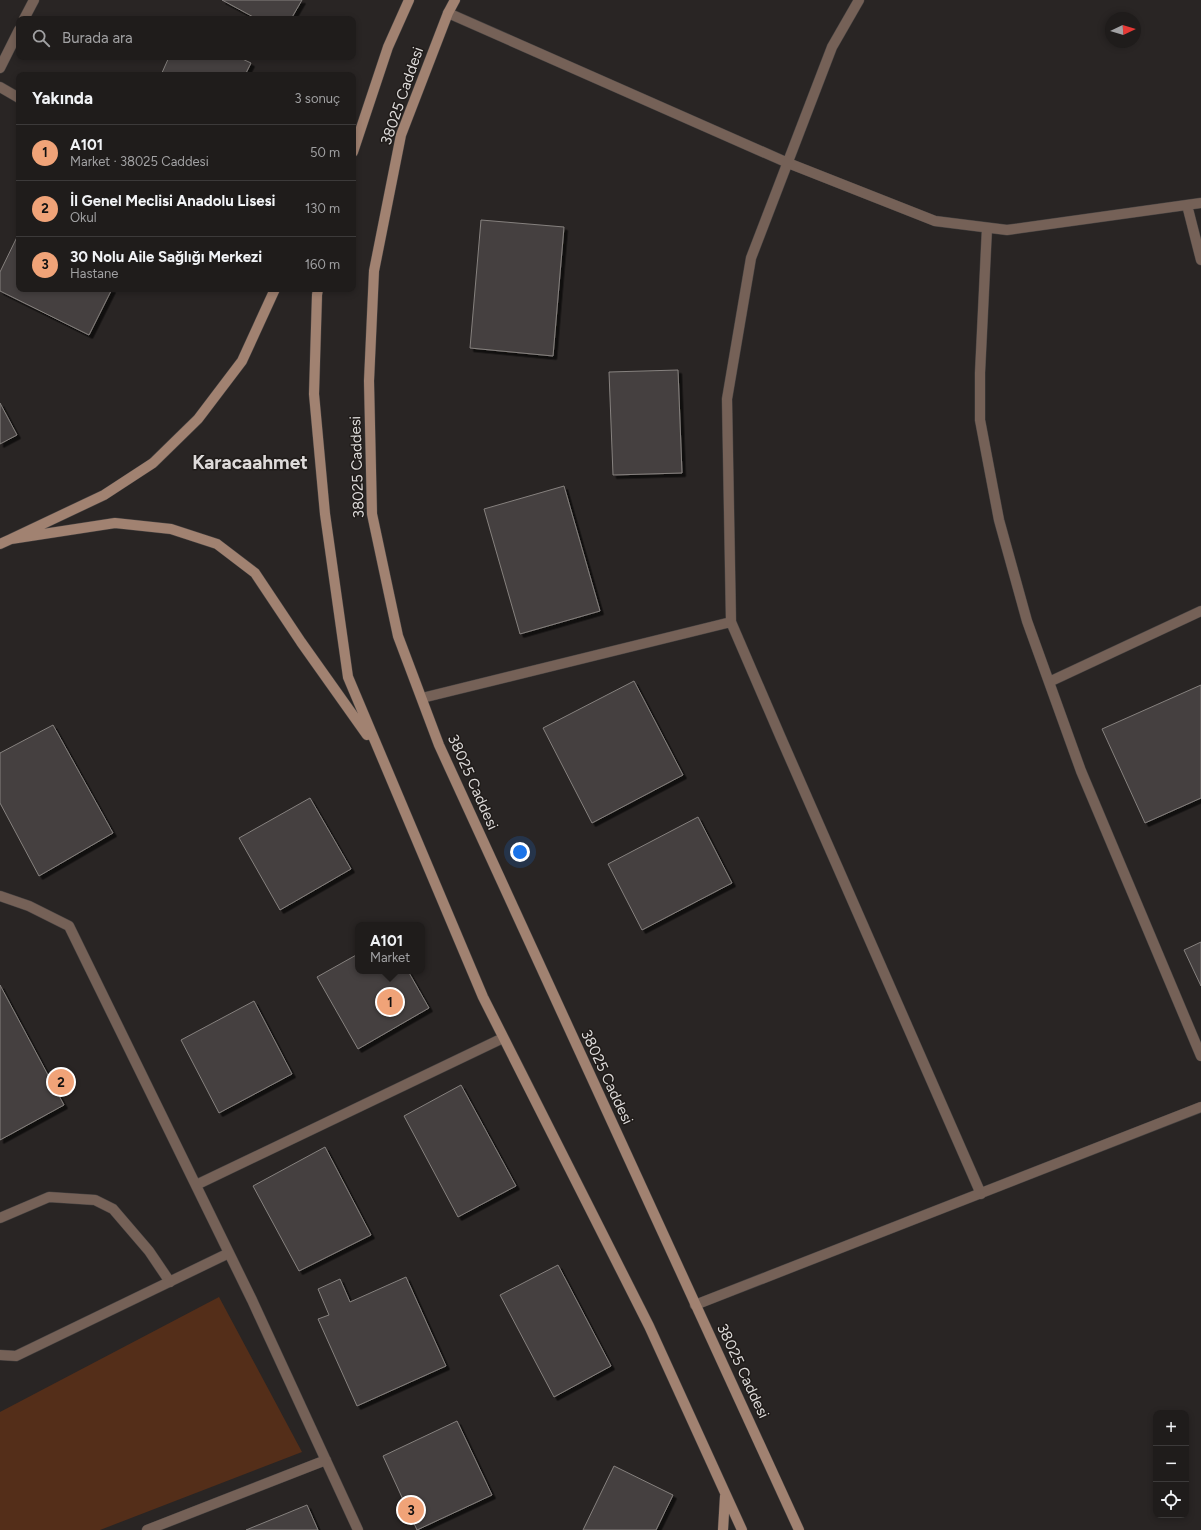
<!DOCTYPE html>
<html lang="tr">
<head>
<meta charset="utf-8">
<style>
  :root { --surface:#1f1c1b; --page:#272524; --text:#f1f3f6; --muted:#a1a1a3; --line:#3c3a3a; --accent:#f0a378 }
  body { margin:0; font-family:Figtree,sans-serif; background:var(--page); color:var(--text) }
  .controls { position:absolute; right:12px; bottom:12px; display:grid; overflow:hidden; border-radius:8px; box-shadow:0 2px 6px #0003 }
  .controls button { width:36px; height:36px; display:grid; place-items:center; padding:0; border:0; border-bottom:1px solid var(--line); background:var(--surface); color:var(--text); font:20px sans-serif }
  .compass { position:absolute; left:1105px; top:12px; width:36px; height:36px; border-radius:50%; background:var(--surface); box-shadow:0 2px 6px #0003; rotate:86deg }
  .you { position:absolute; left:520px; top:852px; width:14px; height:14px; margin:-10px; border:3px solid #fff; border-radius:50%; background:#1a73e8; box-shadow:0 0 0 6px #1a73e833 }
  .badge { display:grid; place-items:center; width:26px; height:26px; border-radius:50%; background:var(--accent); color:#111; font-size:13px; font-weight:700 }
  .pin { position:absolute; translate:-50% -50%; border:2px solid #fff; box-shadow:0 1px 4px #0006 }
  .popup { position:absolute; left:355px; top:922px; width:70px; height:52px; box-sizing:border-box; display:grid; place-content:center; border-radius:8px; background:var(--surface); filter:drop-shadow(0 1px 3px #0005); font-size:13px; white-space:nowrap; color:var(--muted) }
  .popup b { font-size:15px; color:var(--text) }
  .popup::after { content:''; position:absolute; left:50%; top:100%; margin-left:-8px; border:8px solid transparent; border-top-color:var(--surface) }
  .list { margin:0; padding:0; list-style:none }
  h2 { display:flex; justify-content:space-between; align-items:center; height:52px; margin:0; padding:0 16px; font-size:17px }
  h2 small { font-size:13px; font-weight:400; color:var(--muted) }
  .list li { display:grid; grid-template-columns:26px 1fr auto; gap:12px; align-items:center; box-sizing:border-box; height:56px; padding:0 16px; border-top:1px solid var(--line) }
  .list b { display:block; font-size:15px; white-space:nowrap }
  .list p { margin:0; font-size:13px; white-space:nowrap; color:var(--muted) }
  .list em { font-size:13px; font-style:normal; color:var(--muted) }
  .icon { flex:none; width:22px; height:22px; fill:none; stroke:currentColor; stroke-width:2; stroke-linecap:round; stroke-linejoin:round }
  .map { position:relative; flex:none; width:1201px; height:1530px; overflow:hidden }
  .search { position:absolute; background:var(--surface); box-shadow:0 2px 6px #0003; left:16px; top:16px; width:340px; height:44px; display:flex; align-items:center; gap:10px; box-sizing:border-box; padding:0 14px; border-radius:8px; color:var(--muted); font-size:15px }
  .panel { position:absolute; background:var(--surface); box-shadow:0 2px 6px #0003; left:16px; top:72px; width:340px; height:220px; border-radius:8px }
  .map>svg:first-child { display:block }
  .green { fill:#542e19 }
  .building { fill:#45413f; stroke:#86817f; filter:url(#shadow) }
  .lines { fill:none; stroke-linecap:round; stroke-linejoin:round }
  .lane-casing { stroke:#464241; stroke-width:11 }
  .street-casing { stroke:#464241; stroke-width:11 }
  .secondary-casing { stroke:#464241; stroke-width:11 }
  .lane { stroke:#756157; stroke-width:10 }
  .street { stroke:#756157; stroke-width:10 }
  .secondary { stroke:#a18271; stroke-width:10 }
  .labels { text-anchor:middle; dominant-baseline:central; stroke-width:3; stroke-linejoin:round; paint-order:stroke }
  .street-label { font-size:15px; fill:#dedbda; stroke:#201c1a }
  .district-label { font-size:19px; font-weight:bold; fill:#dedbda; stroke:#201c1a }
</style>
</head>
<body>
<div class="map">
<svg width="1201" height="1530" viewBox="0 0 1201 1530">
  <defs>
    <filter id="shadow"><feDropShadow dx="3.5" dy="3.5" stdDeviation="0" flood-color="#0009"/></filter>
  </defs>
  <rect width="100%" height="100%" fill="#292524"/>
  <path class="green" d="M 219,1297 L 302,1452 L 100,1530 L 0,1530 L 0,1412 Z"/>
  <path class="building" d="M 222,0 L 302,0 L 291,19 L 257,19 Z
    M 169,57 L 238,57 L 251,63 L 245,75 L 161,75 Z
    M 481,220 L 564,227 L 553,356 L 470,348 Z
    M 19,233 L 19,289 L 112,289 L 89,335 L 0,291 L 0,272 Z
    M 678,370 L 682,473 L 613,475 L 609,372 Z
    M 0,403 L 17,435 L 0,444 Z
    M 564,486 L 600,611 L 520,634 L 484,509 Z
    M 634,681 L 683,775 L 592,823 L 543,728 Z
    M 1201,685 L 1201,798 L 1145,823 L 1102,729 Z
    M 53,725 L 113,833 L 39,876 L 0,803 L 0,753 Z
    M 310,798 L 351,869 L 280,910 L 239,838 Z
    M 698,817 L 732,883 L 642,930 L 608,864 Z
    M 1201,942 L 1201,986 L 1184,950 Z
    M 358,954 L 358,971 L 408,971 L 429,1008 L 358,1049 L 317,977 Z
    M 0,985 L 64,1105 L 0,1140 Z
    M 254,1001 L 292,1074 L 219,1113 L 181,1040 Z
    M 461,1085 L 516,1186 L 458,1217 L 404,1116 Z
    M 325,1147 L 371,1235 L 299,1271 L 253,1186 Z
    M 558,1265 L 611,1366 L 554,1397 L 500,1295 Z
    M 406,1277 L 446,1366 L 357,1406 L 318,1319 L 329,1315 L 318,1289 L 340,1279 L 350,1302 Z
    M 457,1421 L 492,1495 L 417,1530 L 383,1456 Z
    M 614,1466 L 673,1495 L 656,1530 L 583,1530 Z
    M 307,1505 L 318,1530 L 246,1530 Z"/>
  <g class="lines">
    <g class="lane-casing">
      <path id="lane" d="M 0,1218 L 49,1197 L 95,1200 L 113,1209 L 149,1251 L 170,1282"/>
    </g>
    <g class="street-casing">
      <path id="street" d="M 859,0 L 832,47 L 751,258 L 727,399 L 731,622 L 781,738 L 981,1194
        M 448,13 L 788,163 L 935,221 L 1007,230 L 1201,203
        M 24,19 L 34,0
        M 0,68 L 19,30
        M 0,87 L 19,98
        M 1187,205 L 1201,260
        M 987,228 L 980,373 L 980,420 L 999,520 L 1027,621 L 1081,771 L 1201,1056
        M 1049,682 L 1201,611
        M 422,698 L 731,622
        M 0,896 L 29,906 L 69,926 L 252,1300 L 358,1530
        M 196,1185 L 503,1038
        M 695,1305 L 1201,1107
        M 0,1355 L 16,1356 L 229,1253
        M 147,1530 L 326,1460"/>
    </g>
    <g class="secondary-casing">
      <path id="secondary" d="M 455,0 L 448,13 L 401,135 L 374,271 L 369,381 L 372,514 L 398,636 L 439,745 L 799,1530
        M 353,152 L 388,47 L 409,0
        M 275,289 L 242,361 L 198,419 L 153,463 L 104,495 L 11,539 L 115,523 L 171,529 L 217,544 L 255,573 L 301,642 L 367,735
        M 318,289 L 317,295 L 314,394 L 325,514 L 348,677 L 483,997 L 649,1326 L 742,1530
        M 0,544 L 11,539
        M 723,1530 L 725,1496"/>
    </g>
    <use href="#lane" class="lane"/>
    <use href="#street" class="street"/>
    <use href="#secondary" class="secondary"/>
  </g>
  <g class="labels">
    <g class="street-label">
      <text transform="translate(402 96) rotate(-71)">38025 Caddesi</text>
      <text transform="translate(357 467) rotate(-92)">38025 Caddesi</text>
      <text transform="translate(473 782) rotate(66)">38025 Caddesi</text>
      <text transform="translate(607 1077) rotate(65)">38025 Caddesi</text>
      <text transform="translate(743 1371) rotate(65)">38025 Caddesi</text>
    </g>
    <g class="district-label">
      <text x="250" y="462">Karacaahmet</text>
    </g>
  </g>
</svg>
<div class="controls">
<button>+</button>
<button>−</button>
<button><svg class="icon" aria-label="locate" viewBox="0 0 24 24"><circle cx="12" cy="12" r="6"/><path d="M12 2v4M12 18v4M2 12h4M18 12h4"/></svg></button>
</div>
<svg class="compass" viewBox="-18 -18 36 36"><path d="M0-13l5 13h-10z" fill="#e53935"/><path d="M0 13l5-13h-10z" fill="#a1a1a3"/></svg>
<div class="you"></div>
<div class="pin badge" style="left:390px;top:1002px">1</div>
<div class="popup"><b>A101</b>Market</div>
<div class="pin badge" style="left:61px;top:1082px">2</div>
<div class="pin badge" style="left:411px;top:1510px">3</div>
<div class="search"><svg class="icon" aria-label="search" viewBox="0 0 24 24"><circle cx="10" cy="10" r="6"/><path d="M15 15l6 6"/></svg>Burada ara</div>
<section class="panel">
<h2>Yakında<small>3 sonuç</small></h2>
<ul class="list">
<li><span class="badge">1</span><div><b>A101</b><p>Market · 38025 Caddesi</p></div><em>50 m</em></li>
<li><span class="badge">2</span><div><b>İl Genel Meclisi Anadolu Lisesi</b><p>Okul</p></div><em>130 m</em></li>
<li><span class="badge">3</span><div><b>30 Nolu Aile Sağlığı Merkezi</b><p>Hastane</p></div><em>160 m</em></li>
</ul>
</section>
</div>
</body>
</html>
